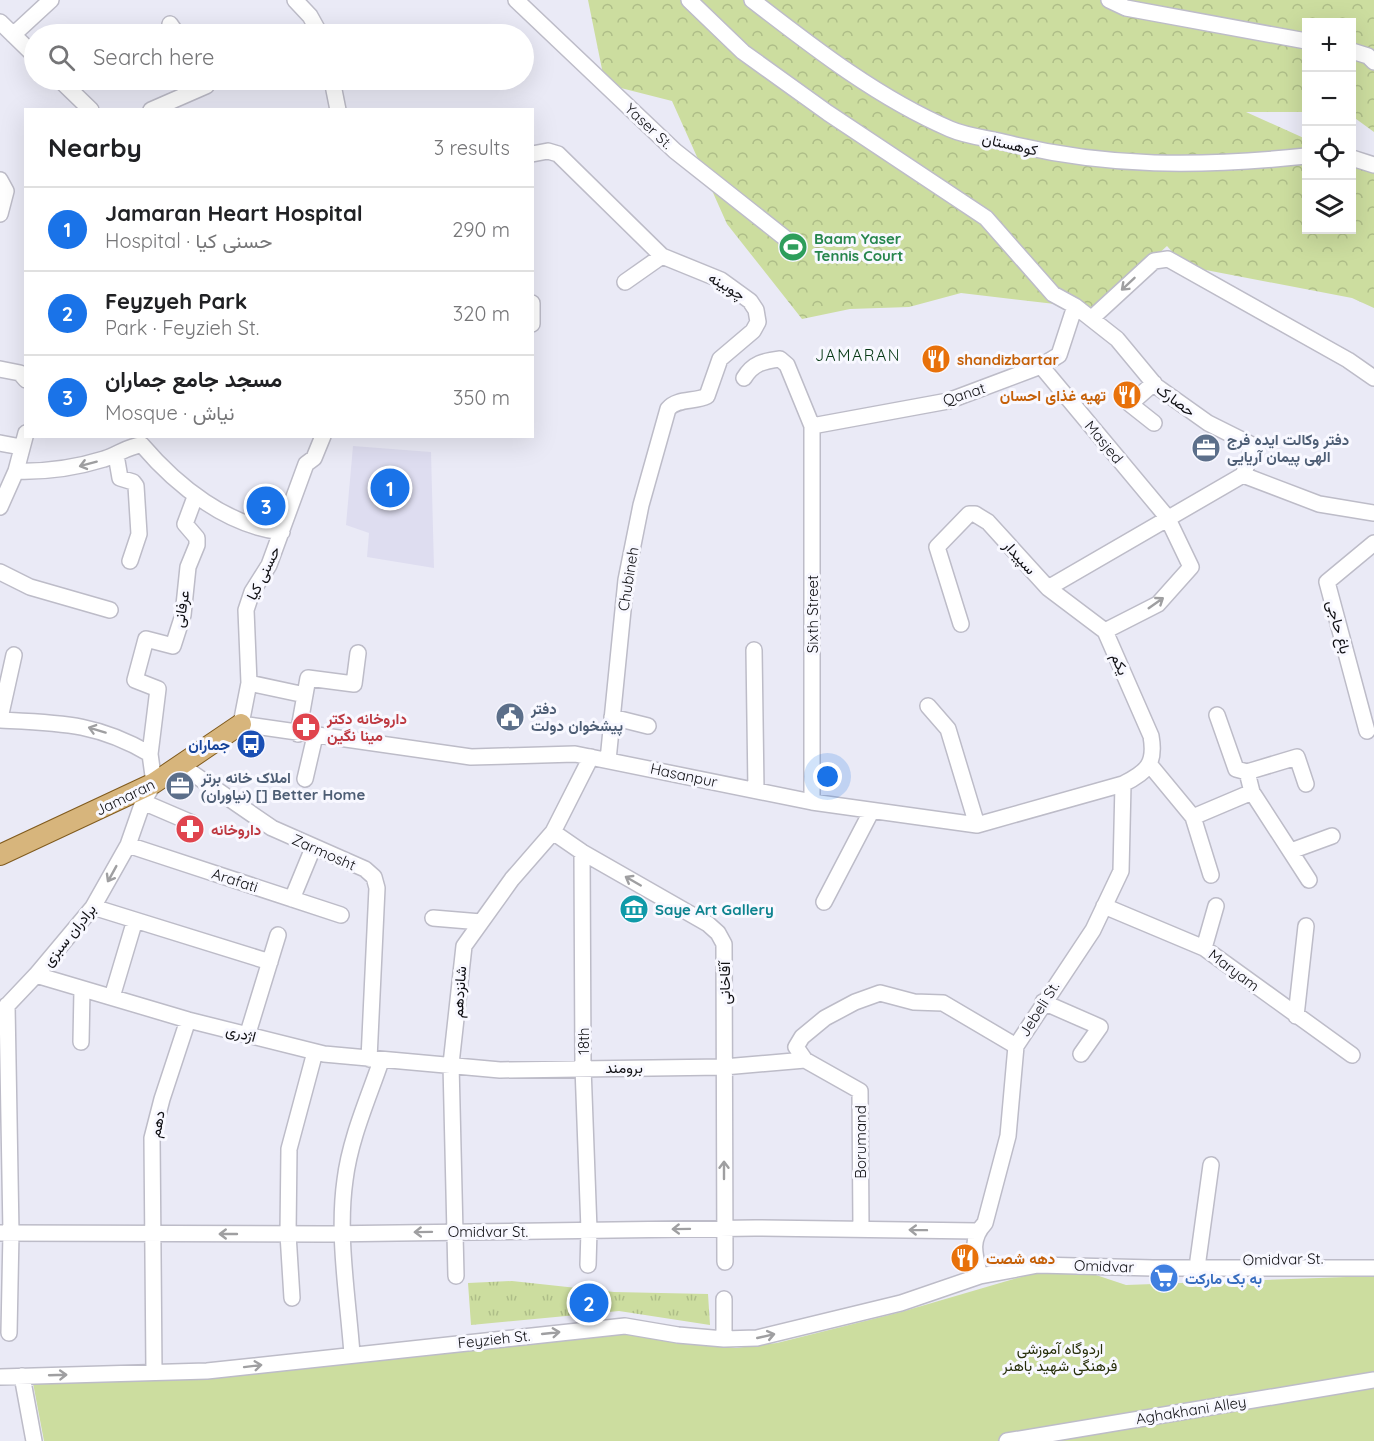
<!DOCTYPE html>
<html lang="en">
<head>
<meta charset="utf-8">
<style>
  :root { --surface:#fff; --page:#f6f6f6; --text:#202124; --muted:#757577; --line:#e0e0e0; --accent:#1a73e8 }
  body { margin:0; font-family:Quicksand,Vazirmatn,sans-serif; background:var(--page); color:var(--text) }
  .controls { position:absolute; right:18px; top:18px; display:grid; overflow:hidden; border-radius:0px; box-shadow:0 6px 24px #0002 }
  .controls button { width:54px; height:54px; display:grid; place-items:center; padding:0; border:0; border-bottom:2px solid var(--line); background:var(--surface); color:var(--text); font:30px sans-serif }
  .you { position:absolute; left:828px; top:777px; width:21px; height:21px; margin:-15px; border:4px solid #fff; border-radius:50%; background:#1a73e8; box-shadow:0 0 0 9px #1a73e833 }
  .badge { display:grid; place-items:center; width:39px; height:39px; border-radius:50%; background:var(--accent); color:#fff; font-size:20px; font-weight:700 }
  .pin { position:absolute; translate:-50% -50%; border:3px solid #fff; box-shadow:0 2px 6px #0006 }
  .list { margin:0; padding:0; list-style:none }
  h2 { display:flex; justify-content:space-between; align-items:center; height:78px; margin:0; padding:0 24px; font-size:26px }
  h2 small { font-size:20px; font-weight:400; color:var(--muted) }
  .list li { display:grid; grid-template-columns:39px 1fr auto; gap:18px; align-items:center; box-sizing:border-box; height:84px; padding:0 24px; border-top:2px solid var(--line) }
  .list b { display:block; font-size:22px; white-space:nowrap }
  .list p { margin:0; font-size:20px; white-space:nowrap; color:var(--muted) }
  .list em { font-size:20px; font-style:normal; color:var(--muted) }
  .icon { flex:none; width:33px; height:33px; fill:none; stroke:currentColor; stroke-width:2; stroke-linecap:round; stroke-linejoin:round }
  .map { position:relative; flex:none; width:1374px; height:1441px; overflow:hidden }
  .search { position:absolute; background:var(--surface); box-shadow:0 6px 24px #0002; left:24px; top:24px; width:510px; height:66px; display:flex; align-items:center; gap:15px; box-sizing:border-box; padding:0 21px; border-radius:33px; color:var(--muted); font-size:22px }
  .panel { position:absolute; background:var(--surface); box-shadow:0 6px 24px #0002; left:24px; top:108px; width:510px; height:330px; border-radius:0px }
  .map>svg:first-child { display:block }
  .built { fill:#deddf0 }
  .forest { fill:url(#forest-crowns) }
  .park { fill:url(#park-tufts) }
  .garden { fill:#ccdd9f }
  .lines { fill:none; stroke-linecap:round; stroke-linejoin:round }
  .minor-casing { stroke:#bdbcc8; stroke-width:18 }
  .major-casing { stroke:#805b1e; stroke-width:22 }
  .minor { stroke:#fff; stroke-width:15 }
  .major { stroke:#d7b57c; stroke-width:20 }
  .oneway { stroke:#9f9fa1 }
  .labels { text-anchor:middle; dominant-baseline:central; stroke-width:6; stroke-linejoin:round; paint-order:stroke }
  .street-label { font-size:15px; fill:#101014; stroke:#f8f8ff }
  .leisure-label { font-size:15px; font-weight:bold; fill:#27864d; stroke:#f8f8ff; text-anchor:start }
  .food-label { font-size:15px; font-weight:bold; fill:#c56008; stroke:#f8f8ff; text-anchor:start }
  .service-label { font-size:15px; font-weight:bold; fill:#4e5e75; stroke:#f8f8ff; text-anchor:start }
  .health-label { font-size:15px; font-weight:bold; fill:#be3a42; stroke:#f8f8ff; text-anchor:start }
  .transit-label { font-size:15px; font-weight:bold; fill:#164399; stroke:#f8f8ff; text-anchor:end }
  .culture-label { font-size:15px; font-weight:bold; fill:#0d838f; stroke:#f8f8ff; text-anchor:start }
  .shop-label { font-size:15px; font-weight:bold; fill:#366cbe; stroke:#f8f8ff; text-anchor:start }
  .park-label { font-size:15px; fill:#272f0a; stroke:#f8f8ff }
  .neighbourhood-label { font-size:16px; letter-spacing:1.5px; fill:#073915; stroke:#f8f8ff }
</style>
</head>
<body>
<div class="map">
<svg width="1374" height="1441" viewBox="0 0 1374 1441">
  <defs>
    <pattern id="forest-crowns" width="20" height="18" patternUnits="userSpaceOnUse" patternTransform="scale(1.5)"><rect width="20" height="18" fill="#ccdd9f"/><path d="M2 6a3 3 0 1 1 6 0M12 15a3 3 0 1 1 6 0" fill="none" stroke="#aebd88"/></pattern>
    <pattern id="park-tufts" width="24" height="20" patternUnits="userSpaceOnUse" patternTransform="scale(1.5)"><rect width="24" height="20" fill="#ccdd9f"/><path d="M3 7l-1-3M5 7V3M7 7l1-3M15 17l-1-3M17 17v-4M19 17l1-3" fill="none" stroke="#aebd88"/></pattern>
  </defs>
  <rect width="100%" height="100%" fill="#eaeaf6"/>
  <path class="built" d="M 353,446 L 431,452 L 434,568 L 367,557 L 369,533 L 346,525 Z"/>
  <path class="forest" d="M 588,0 L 1374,0 L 1374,132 L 1352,116 L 1352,22 L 1306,22 L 1306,112 L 1246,112 L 1306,139 L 1306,230 L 1352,230 L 1352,158 L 1374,168 L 1374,308 L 1352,298 L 1185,266 L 1167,246 L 1098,309 L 961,293 L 909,307 L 850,309 L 802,319 L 727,224 L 672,101 L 605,84 Z"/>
  <path class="park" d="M 512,1281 L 614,1292 L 708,1294 L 710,1325 L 619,1311 L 471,1325 L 468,1283 Z"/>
  <path class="garden" d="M 1084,1271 L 1126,1285 L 1374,1276 L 1374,1441 L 44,1441 L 33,1383 L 234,1375 L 623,1334 L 736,1348 L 777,1343 L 901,1312 L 1038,1272 Z"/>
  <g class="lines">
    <g class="minor-casing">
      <path id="minor" d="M 295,0 L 310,16 L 320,34
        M 516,0 L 675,151 L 790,242
        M 689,0 L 743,52 L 828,113 L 986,218 L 1053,294 L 1075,306 L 1117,339 L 1156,386 L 1208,423 L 1250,444 L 1251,455 L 1243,475
        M 752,0 C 814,48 878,98 950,129 C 966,136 986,138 1003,142 C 1107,168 1201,167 1306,156
        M 1109,0 L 1126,8 L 1306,41
        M 0,22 L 34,55
        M 170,24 L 177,34
        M 13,35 L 51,0
        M 1352,51 L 1368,56 L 1374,62
        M 60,80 L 91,110
        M 332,80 L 338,110
        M 151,110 L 206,86 L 206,80
        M 532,154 L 548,151 L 558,154 L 662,256 L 721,280 L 750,301 L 756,310 L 758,322 L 753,331 L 720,359 L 707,396 C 695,402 677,398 668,409 L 641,505 L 626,580 L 608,760
        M 1352,158 L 1374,165
        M 0,180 L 6,191 L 0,214
        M 625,282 L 662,256
        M 532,303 L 532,324
        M 1092,318 L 1154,261 L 1168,259 L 1348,360 L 1374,378
        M 1041,366 L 1167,517 L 1191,567 L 1158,604 L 1105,631
        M 0,369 L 20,373 L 26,380
        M 744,378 C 753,363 764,361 780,359 L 787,365 L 812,426 L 812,802
        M 1154,383 L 1130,404 L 1154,423
        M 812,426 L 948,401 L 1041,366 L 1059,355 L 1075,306
        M 323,436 L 314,458 L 306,464 L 269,565 L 252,592 L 246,610 L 249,683 L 241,724 L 471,757 L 575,754 L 812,802 L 977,825 L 1123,784 C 1147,772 1156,764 1151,736 L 1105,631 L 1048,588 L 988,522 L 975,514 L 969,514 L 937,547 L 961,624
        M 0,443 L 21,447
        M 142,445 C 177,486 227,526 282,532
        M 116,455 L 120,478 L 133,482 L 136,486 L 139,534 L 130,561
        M 16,471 C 46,472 75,468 104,459 C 118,455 127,446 142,445
        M 1243,475 L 1319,504 L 1374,513
        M 0,507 L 16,471 L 26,433
        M 0,572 L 30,587 L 110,610
        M 1048,588 L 1243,475
        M 754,650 L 756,790
        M 249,683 L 305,695
        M 928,706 L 948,729 L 977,825
        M 1217,715 L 1236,769 L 1247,772 L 1252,792
        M 612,717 L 648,726
        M 0,718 L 14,655
        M 0,720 C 61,723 97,723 150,754
        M 1367,731 L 1327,582 L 1374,543
        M 298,734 L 308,678 L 354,684 L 358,653
        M 1150,765 L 1193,817 L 1211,875
        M 182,766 L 272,828 L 365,869 L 374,877 L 377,888 L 369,1059
        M 1247,772 L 1297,757 L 1306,784
        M 305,779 L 315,736
        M 143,802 L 192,823
        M 1193,817 L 1252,792 L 1309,880
        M 553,832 L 582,852 L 708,924 L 718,933 L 724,944 L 725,1262
        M 128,845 L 341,915
        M 1291,851 L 1332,836
        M 582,852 L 583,1067 L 589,1230 L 588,1265
        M 292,899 L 313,848
        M 824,902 L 871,812
        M 1104,906 L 1204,948 L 1352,1055
        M 93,907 L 270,962
        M 433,918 L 481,922
        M 1204,948 L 1216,906
        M 36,975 L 188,1020 L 324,1054 L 500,1070 L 724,1067 L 805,1060 L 860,1091 L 861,1229
        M 112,997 L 135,920
        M 1043,1002 L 1100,1027 L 1081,1054
        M 7,1005 L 11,1233 L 9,1333
        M 0,1013 L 36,975 L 93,907 L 128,845 L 143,802 L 154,783 L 150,754 L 158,689 L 135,680 L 146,639 L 173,646 L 183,615 L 188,567 L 197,545 L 197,538 L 185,524 L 195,497
        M 1296,1016 L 1306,926
        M 248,1033 L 278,935
        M 81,1042 L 82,990
        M 805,1060 L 796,1047 L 802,1037 L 825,1018 L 855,1002 L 880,993 L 914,1002 L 943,1003 L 1016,1046
        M 0,1233 L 324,1234 L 755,1228 L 977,1231
        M 1198,1260 L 1211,1165
        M 456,1276 L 451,1064 L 464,946 L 512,879 L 553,832 L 591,757
        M 980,1276 C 975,1256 969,1240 985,1223 L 1008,1136 L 1016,1046 L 1093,930 L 1121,871 L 1123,784
        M 292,1298 L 288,1234 L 289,1149 L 315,1052
        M 724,1299 L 724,1339
        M 352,1354 C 348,1298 337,1236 345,1180 C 350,1139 368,1099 381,1061
        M 154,1372 L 152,1138 L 162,1099 L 188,1020
        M 22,1376 L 34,1441
        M 0,1377 L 207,1371 L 625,1326 L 678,1335 L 724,1339 L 757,1338 L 901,1303 L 980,1276 L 1038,1265 L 1153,1268 L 1374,1268
        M 1007,1441 L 1374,1380"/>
    </g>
    <g class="major-casing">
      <path id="major" d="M 0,855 L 154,783 L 241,724"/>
    </g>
    <use href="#minor" class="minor"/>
    <use href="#major" class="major"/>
  </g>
  <defs><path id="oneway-shaft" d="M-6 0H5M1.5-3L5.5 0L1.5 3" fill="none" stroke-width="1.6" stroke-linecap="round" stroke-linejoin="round" transform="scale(1.5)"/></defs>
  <g class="oneway">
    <use href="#oneway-shaft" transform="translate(1128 284) rotate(137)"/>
    <use href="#oneway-shaft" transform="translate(88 464) rotate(165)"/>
    <use href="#oneway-shaft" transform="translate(1156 603) rotate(-35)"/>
    <use href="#oneway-shaft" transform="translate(97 730) rotate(-163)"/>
    <use href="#oneway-shaft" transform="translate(112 874) rotate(119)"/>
    <use href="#oneway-shaft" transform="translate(633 881) rotate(-150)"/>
    <use href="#oneway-shaft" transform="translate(724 1170) rotate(-90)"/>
    <use href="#oneway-shaft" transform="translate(681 1229) rotate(179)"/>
    <use href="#oneway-shaft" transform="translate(918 1230) rotate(-179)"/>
    <use href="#oneway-shaft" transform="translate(423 1232) rotate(179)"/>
    <use href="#oneway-shaft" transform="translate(228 1234) rotate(-180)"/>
    <use href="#oneway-shaft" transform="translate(551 1333) rotate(-6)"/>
    <use href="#oneway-shaft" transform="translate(766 1336) rotate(-13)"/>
    <use href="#oneway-shaft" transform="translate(253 1366) rotate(-7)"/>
    <use href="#oneway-shaft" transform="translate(58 1375) rotate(-2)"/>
  </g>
  <defs>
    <g id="stadium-disc" transform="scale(1.5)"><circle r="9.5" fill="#2e9e5b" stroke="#f8f8ff"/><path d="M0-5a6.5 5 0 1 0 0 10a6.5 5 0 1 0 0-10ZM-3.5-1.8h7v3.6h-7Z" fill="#fff"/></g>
    <g id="restaurant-disc" transform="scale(1.5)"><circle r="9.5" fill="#e8710a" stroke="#f8f8ff"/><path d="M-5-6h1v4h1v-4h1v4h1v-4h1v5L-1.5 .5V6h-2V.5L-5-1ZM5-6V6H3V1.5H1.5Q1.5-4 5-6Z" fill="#fff"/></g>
    <g id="office-disc" transform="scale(1.5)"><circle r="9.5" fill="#5c6f8a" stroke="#f8f8ff"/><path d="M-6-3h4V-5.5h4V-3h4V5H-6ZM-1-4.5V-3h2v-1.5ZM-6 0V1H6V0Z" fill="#fff"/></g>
    <g id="civic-disc" transform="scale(1.5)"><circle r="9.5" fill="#5c6f8a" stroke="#f8f8ff"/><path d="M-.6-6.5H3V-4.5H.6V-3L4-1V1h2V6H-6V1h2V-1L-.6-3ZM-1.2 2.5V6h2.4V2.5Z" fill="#fff"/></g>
    <g id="pharmacy-disc" transform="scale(1.5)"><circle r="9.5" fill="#e0444e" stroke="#f8f8ff"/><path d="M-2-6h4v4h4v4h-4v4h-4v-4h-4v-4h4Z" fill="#fff"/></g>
    <g id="bus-disc" transform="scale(1.5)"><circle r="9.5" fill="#1a4fb4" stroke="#f8f8ff"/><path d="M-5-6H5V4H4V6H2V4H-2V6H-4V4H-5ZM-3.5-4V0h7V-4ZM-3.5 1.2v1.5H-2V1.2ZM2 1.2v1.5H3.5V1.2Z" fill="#fff"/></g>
    <g id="museum-disc" transform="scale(1.5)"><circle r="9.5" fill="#0f9aa8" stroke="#f8f8ff"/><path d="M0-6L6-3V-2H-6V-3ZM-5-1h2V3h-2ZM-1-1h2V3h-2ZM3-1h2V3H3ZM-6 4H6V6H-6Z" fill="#fff"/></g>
    <g id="supermarket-disc" transform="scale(1.5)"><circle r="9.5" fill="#3f7fe0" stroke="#f8f8ff"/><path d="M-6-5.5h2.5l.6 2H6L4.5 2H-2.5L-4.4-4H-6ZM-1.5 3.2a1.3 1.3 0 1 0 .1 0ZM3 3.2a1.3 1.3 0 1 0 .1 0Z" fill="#fff"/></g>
  </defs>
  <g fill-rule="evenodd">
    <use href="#stadium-disc" x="793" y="247"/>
    <use href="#restaurant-disc" x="936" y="359"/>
    <use href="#restaurant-disc" x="1127" y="395"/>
    <use href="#office-disc" x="1206" y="448"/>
    <use href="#civic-disc" x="510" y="717"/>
    <use href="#pharmacy-disc" x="306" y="727"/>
    <use href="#bus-disc" x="251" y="744"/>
    <use href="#office-disc" x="180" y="786"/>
    <use href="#pharmacy-disc" x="190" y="829"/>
    <use href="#museum-disc" x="634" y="909"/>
    <use href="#restaurant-disc" x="965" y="1258"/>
    <use href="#supermarket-disc" x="1164" y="1278"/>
  </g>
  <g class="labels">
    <g class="street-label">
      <text transform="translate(649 126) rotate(43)">Yaser St.</text>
      <text transform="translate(1010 144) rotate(13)">کوهستان</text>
      <text transform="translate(727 286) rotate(31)">چوبینه</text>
      <text transform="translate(964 394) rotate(-18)">Qanat</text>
      <text transform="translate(1176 400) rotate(36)">حصارک</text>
      <text transform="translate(1104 442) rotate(50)">Masjed</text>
      <text transform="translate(1020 557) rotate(48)">سپیدار</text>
      <text transform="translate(263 573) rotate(-64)">حسنی کیا</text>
      <text transform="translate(628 579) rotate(-81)">Chubineh</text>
      <text transform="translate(181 609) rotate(-81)">عرفانی</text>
      <text transform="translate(812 614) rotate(-90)">Sixth Street</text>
      <text transform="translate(1339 627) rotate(75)">باغ حاجی</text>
      <text transform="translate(1120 664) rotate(67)">یکم</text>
      <text transform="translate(684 775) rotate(12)">Hasanpur</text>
      <text transform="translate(125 797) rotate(-26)">Jamaran</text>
      <text transform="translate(324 852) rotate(24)">Zarmosht</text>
      <text transform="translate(235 880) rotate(18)">Arafati</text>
      <text transform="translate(69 935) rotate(-51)">برادران سبزی</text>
      <text transform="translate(1234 970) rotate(37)">Maryam</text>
      <text transform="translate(724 983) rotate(-90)">آقاخانی</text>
      <text transform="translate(459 992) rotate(-86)">شانزدهم</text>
      <text transform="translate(1039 1009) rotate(-58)">Jebeli St.</text>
      <text transform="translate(241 1033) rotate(15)">اژدری</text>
      <text transform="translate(583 1041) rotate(-90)">18th</text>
      <text x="624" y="1067">برومند</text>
      <text transform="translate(157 1124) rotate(-79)">دهم</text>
      <text transform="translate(860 1142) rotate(-90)">Borumand</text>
      <text x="488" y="1231">Omidvar St.</text>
      <text transform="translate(1283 1259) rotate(-1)">Omidvar St.</text>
      <text transform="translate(1104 1266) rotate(2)">Omidvar</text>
      <text transform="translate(494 1339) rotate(-6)">Feyzieh St.</text>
      <text transform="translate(1191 1410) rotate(-9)">Aghakhani Alley</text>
    </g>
    <g class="leisure-label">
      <text x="814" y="238">Baam Yaser<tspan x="814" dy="17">Tennis Court</tspan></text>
    </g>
    <g class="food-label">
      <text x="957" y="359">shandizbartar</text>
      <text x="1106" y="395" text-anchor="end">تهیه غذای احسان</text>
      <text x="986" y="1258">دهه شصت</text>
    </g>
    <g class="service-label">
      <text x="1227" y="439">دفتر وکالت ایده فرج<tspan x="1227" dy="17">الهی پیمان آریایی</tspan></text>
      <text x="531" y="708">دفتر<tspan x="531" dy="17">پیشخوان دولت</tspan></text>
      <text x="201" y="777">املاک خانه برتر<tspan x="201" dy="17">(نیاوران) [] Better Home</tspan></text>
    </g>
    <g class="health-label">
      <text x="327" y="718">داروخانه دکتر<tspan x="327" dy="17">مینا نگین</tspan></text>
      <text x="211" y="829">داروخانه</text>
    </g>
    <g class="transit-label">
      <text x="230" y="744">جماران</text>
    </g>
    <g class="culture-label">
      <text x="655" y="909">Saye Art Gallery</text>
    </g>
    <g class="shop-label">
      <text x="1185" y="1278">به بک مارکت</text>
    </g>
    <g class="park-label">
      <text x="1060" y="1348">اردوگاه آموزشی<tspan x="1060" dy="17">فرهنگی شهید باهنر</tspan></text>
    </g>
    <g class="neighbourhood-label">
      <text x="858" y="355">JAMARAN</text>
    </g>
  </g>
</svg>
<div class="controls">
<button>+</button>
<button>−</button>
<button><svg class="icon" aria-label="locate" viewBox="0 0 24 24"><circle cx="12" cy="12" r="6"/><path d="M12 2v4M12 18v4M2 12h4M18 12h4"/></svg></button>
<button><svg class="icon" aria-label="layers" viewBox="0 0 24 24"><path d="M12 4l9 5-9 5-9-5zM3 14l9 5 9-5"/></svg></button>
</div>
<div class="you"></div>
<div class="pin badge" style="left:390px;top:488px">1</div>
<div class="pin badge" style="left:589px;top:1303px">2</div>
<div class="pin badge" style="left:266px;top:506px">3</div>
<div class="search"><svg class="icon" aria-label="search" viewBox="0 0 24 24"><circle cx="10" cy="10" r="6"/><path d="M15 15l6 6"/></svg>Search here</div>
<section class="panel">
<h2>Nearby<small>3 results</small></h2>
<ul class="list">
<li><span class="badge">1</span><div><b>Jamaran Heart Hospital</b><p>Hospital · حسنی کیا</p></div><em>290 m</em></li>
<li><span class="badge">2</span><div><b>Feyzyeh Park</b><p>Park · Feyzieh St.</p></div><em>320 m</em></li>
<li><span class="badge">3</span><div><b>مسجد جامع جماران</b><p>Mosque · نیاش</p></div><em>350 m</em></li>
</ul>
</section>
</div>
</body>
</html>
